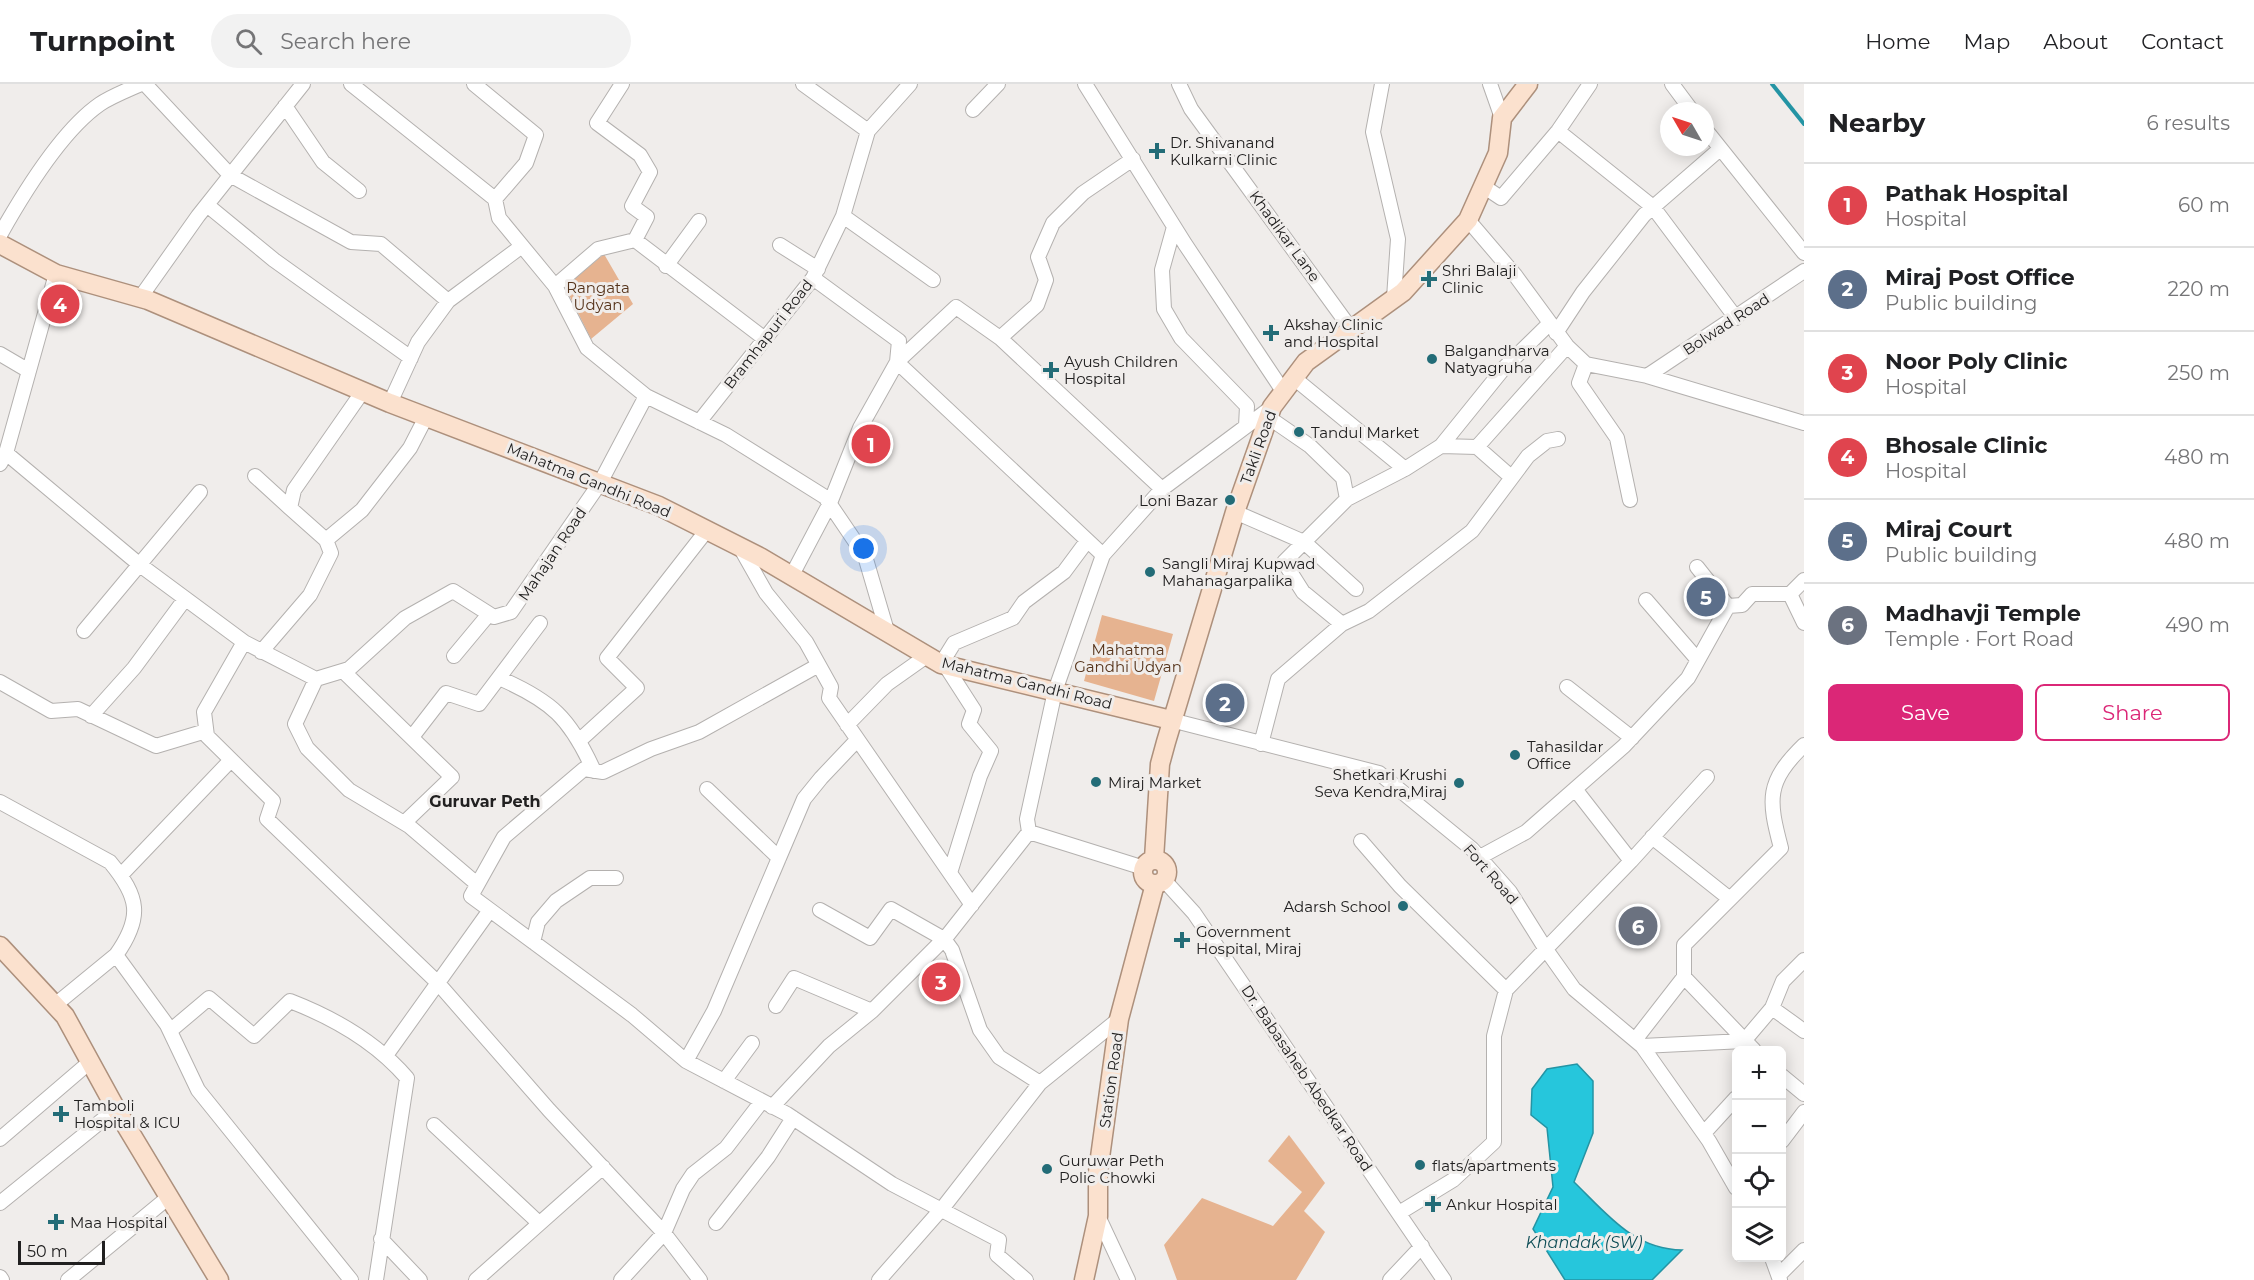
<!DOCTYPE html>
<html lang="en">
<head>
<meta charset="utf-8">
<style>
  :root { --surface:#fff; --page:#f2f2f2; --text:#202124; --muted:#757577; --line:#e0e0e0; --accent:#db2777 }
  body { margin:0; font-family:Montserrat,sans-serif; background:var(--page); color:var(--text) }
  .controls { position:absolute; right:18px; bottom:18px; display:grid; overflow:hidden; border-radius:9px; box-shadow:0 3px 15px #0003 }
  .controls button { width:54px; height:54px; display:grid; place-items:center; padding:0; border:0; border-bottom:2px solid var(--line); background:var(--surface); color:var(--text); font:30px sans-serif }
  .compass { position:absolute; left:1660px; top:18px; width:54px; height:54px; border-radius:50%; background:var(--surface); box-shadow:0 3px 15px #0003; rotate:309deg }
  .scale { position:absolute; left:18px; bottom:15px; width:87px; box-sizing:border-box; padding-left:6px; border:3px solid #212020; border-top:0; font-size:16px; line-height:21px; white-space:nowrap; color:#212020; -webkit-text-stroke:4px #f0edeb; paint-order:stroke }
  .you { position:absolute; left:864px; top:465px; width:21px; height:21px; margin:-15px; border:4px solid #fff; border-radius:50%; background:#1a73e8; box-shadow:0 0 0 9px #1a73e833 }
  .badge { display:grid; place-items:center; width:39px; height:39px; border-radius:50%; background:var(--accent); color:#fff; font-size:20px; font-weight:700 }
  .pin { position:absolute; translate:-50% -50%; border:3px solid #fff; box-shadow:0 2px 6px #0006 }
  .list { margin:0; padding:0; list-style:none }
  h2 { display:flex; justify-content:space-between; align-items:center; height:78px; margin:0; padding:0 24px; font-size:26px }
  h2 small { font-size:20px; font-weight:400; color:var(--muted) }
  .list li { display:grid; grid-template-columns:39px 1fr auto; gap:18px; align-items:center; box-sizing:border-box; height:84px; padding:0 24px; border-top:2px solid var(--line) }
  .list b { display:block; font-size:22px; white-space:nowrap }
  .list p { margin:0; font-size:20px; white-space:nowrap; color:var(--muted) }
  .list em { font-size:20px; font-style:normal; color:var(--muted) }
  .actions { display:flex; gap:12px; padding:18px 24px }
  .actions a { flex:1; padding:14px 0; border:2px solid var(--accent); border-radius:9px; text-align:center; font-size:21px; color:var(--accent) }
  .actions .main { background:var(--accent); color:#fff }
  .icon { flex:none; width:33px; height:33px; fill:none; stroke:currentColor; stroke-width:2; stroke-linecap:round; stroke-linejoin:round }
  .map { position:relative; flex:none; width:1804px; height:1196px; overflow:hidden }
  header { display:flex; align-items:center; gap:36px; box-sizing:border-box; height:84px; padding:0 30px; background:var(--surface); border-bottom:2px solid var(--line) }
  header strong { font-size:28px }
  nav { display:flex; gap:33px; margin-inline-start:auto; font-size:21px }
  .search { width:420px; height:54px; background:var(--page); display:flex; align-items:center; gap:15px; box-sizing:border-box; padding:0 21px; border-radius:33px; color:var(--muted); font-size:22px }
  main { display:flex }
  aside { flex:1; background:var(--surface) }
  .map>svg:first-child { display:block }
  .green { fill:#e6b390 }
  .water { fill:#26c6dc; stroke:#2494a4; stroke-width:1.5 }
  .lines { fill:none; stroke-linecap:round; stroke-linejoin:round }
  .stream { stroke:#2494a4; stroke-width:4 }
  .minor-casing { stroke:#b4b1af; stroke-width:16 }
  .major-casing { stroke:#ad907c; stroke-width:21 }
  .minor { stroke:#fff; stroke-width:14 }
  .major { stroke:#fbe1ce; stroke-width:18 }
  .poi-dot { fill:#236c77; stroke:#f0edeb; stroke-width:2 }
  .labels { text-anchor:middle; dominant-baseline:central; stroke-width:6; stroke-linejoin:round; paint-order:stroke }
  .poi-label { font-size:15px; fill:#212020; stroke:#f0edeb; text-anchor:start }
  .street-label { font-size:15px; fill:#212020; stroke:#f0edeb }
  .park-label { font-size:15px; fill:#55331a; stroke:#f0edeb }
  .neighbourhood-label { font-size:16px; font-weight:bold; fill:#212020; stroke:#f0edeb }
  .water-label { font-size:16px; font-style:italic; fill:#0c4c55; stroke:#f0edeb }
</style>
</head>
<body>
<header>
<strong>Turnpoint</strong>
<div class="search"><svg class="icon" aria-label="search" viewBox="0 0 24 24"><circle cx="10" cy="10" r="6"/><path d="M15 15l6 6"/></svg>Search here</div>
<nav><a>Home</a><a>Map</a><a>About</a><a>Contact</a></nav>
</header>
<main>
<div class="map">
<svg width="1804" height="1196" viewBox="0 0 1804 1196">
  <rect width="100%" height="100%" fill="#f0edeb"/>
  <path class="green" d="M 604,170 L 633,220 L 591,255 L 565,203 Z
    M 1102,531 L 1173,550 L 1154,617 L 1084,597 Z
    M 1289,1051 L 1325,1099 L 1304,1127 L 1325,1148 L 1296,1196 L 1177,1196 L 1164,1161 L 1202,1114 L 1273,1142 L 1302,1108 L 1268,1077 Z"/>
  <path class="water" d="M 1577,980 L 1593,997 L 1593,1049 L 1574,1098 C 1606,1129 1634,1166 1682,1166 L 1652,1196 L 1565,1196 L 1533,1145 L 1553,1103 L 1547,1044 L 1531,1031 L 1532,1005 L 1547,985 Z"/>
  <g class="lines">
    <path class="stream" d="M 1772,0 L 1804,40"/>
    <g class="minor-casing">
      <path id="minor" d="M 145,0 L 230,91 L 351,158 L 381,160 L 448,217
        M 351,0 L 495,115 L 499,134 L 555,202 L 587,264 L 646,312 L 726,351 L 825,413 L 865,472 L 887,547
        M 474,0 L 536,51 L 526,79 L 495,115
        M 803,0 L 868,47
        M 1085,0 L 1185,160 L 1283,307
        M 1179,0 L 1191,25 L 1351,245
        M 1382,0 L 1373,48 L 1398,155 L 1394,214
        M 1490,0 L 1502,34
        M 1672,0 L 1692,27
        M 285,22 L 323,78 L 359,107
        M 973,26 L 998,0
        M 1705,45 L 1804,169
        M 1558,47 L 1653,123 L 1736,234
        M 1483,102 L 1501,114 L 1558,47 L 1590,0
        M 207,121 L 274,176 L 411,274
        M 843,132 L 933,196
        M 1468,136 L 1515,191 L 1567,262 L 1586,280 L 1647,292 L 1804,339
        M 1174,143 L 1162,186 L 1164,225 L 1181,254 L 1247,322 L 1246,342
        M 0,151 C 23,110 61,47 100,20 C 112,12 128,6 141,0
        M 635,156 L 765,255
        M 780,161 L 818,185
        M 666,182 L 699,137
        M 813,194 L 899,257 L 897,278 L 1103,471 L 1055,607 L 1027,735 L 1029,748 L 1144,784
        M 555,202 L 598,165 L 635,156 L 647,133 L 632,122 L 650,88 L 640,71 L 597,39 L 622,0
        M 140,214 L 198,132 L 303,0
        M 1556,249 L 1583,208 L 1644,131 L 1720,65
        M 1000,254 L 1037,221 L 1046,196 L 1038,173 L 1053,139 L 1083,109 L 1133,75
        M 0,270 L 29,287
        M 1586,280 L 1579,299 L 1617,354 L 1630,416
        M 1647,292 L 1804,187
        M 1294,294 L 1405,385 L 1441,362 L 1504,284 L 1549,240
        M 390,319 L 418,258 L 448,217 L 522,162
        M 1268,333 L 1310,362 L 1343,394 L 1347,415 L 1284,478 L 1303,508 L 1342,540
        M 699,338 L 813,194 L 843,132 L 868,47 L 910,0
        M 1441,362 L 1477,363 L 1567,262
        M 1477,363 L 1510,392
        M 6,369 L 140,481 L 244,558 L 204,628 L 207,652 L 273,717 L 267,735 L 437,898 L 549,1026 L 664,1149 L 700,1196
        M 0,380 L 6,369 L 56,190
        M 255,392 L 290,424
        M 1347,415 L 1405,385
        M 1235,428 L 1304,458 L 1356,505
        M 326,456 L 290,424 L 294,406 L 363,307
        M 740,463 L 766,509 L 806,558 L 831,603 L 829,614 L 972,821
        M 1103,471 L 1162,405 L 1272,323
        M 1697,483 L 1728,522
        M 792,491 L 830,419 L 860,344 L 897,278 L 956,223 L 1000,254 L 1162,405
        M 1790,510 L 1804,539
        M 1646,516 L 1697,575
        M 84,547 L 200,408
        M 244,558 L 316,595 L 349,585 L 405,534 L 453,507 L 494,533 L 511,528 L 600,399 L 646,312
        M 261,568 L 310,511 L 331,469 L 326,456 L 362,426 L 410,364 L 426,333
        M 454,572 L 489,530
        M 941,580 L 954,559 L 1013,534 L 1024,518 L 1064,488 L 1087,457
        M 945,581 L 974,626 L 969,640 L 991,667 L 980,692 L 950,789
        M 817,582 L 699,648 L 651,665 L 603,688 L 584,685 L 504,753 L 471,812 L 632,931 L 686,977 L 787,1030 L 892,1100 L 999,1156 L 997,1171 L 1026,1196
        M 343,587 L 452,693 L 404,739
        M 499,594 C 552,617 570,634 594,687
        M 316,595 L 295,640 L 307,664 L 349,706 L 409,742 L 477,800
        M 0,598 L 51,627 L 78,625 L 156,662 L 206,647
        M 1567,603 L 1632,654
        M 91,632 L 134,584 L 185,515
        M 1171,636 L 1379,689 L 1472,765 L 1510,808 L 1545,864 L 1574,905 L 1642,962 L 1709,1057 L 1736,1104
        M 847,641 L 887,600 L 928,571
        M 412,653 L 446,609 L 479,620 L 540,539
        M 580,656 L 637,604 L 607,574 L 707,446
        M 1261,660 L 1278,595 L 1342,540 L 1369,527 L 1472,447 L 1528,372 L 1547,357 L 1558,355
        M 707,705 L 779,774
        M 1575,705 L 1631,777
        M 0,718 L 110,778 C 139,813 143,833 116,871 L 167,941 L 198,1006 L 351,1196
        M 1652,753 L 1730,815
        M 1361,757 L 1400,802 L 1506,906
        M 1480,773 L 1526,748 L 1624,662 L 1688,594 L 1728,522 L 1742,521 L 1752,510 L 1790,510 L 1804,496
        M 121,791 L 231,676
        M 1164,796 L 1194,829 L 1444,1196
        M 820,826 L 870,854 L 891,825 L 944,855 L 952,866 L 980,946 L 999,973 L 1040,999
        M 533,858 L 538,838 L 556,817 L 590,794 L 616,794
        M 1684,893 L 1684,861 L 1781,764 C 1768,715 1766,698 1804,661
        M 55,921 L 116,871
        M 776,922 L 794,894 L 872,927
        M 1772,924 L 1804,947
        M 170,947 L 209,914 L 254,952 L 290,917 C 334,934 376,958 407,994 L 376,1196
        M 1635,956 L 1684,893 L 1754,966
        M 1642,962 L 1744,957 L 1772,924 L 1783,897 L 1804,876
        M 387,970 L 490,826
        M 686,977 L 714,927 L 804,715 L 821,694 L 857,656
        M 1782,992 L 1804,1010
        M 724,997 L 752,959
        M 772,1023 L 829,962 L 872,927 L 947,852 L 1029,748
        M 434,1041 L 539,1139
        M 1704,1049 L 1736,1014
        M 0,1055 L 91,977
        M 1782,1057 L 1804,1028
        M 0,1119 L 116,1025
        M 1399,1129 L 1453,1096 L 1494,1058 L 1494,952 L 1506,906 L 1631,777 L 1707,693
        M 1098,1132 L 1128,1196
        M 716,1139 L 768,1073 L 793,1034
        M 381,1155 L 420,1196
        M 1772,1174 L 1780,1196
        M 1779,1191 L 1804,1166
        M 0,1193 L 2,1196
        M 68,1196 L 170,1112
        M 476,1196 L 603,1083
        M 621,1196 L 664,1149 L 683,1105 L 693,1090 L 726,1064 L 762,1017
        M 879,1196 L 945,1121 L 1040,999 L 1119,935
        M 1390,1196 L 1422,1162"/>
    </g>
    <g class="major-casing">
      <path id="major" d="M 0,160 L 56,190 L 148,216 L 390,319 L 659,422 L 760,473 L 941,580 L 1171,636
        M 1154,775 L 1160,680 L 1166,658 L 1235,428 L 1272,323 L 1306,278 L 1403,208 L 1468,136 L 1498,69 L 1502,34 L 1528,0
        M1143 788a12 12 0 1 1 24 0a12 12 0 1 1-24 0Z
        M 0,862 L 65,932 L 116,1025 L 219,1196
        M 1084,1196 L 1098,1132 L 1098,1088 L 1119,935 L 1155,800"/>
    </g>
    <use href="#minor" class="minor"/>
    <use href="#major" class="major"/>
  </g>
  <g class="poi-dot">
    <path d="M1154 58h6v6h6v6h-6v6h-6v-6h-6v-6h6z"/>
    <path d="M1426 186h6v6h6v6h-6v6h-6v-6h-6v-6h6z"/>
    <path d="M1268 240h6v6h6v6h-6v6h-6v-6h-6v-6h6z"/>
    <circle cx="1432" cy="275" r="6"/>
    <path d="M1048 277h6v6h6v6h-6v6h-6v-6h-6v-6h6z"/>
    <circle cx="1299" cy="348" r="6"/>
    <circle cx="1230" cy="416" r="6"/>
    <circle cx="1150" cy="488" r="6"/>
    <circle cx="1515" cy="671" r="6"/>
    <circle cx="1096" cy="698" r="6"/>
    <circle cx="1459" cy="699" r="6"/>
    <circle cx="1403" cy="822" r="6"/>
    <path d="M1179 847h6v6h6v6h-6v6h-6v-6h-6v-6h6z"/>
    <path d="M58 1021h6v6h6v6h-6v6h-6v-6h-6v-6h6z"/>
    <circle cx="1420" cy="1081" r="6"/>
    <circle cx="1047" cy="1085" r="6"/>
    <path d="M1430 1111h6v6h6v6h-6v6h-6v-6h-6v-6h6z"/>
    <path d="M53 1129h6v6h6v6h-6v6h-6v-6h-6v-6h6z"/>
  </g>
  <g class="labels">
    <g class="poi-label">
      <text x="1170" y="58">Dr. Shivanand<tspan x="1170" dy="17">Kulkarni Clinic</tspan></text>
      <text x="1442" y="186">Shri Balaji<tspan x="1442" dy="17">Clinic</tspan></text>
      <text x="1284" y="240">Akshay Clinic<tspan x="1284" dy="17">and Hospital</tspan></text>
      <text x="1444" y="266">Balgandharva<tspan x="1444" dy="17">Natyagruha</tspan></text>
      <text x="1064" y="277">Ayush Children<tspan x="1064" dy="17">Hospital</tspan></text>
      <text x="1311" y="348">Tandul Market</text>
      <text x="1218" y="416" text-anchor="end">Loni Bazar</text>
      <text x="1162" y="479">Sangli Miraj Kupwad<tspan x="1162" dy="17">Mahanagarpalika</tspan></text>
      <text x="1527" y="662">Tahasildar<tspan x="1527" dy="17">Office</tspan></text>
      <text x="1447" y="690" text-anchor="end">Shetkari Krushi<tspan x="1447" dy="17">Seva Kendra,Miraj</tspan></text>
      <text x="1108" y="698">Miraj Market</text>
      <text x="1391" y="822" text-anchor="end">Adarsh School</text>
      <text x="1196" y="847">Government<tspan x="1196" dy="17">Hospital, Miraj</tspan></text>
      <text x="74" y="1021">Tamboli<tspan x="74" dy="17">Hospital &amp; ICU</tspan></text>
      <text x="1059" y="1076">Guruwar Peth<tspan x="1059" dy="17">Polic Chowki</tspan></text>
      <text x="1432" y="1081">flats/apartments</text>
      <text x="1446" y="1120">Ankur Hospital</text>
      <text x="70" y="1138">Maa Hospital</text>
    </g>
    <g class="street-label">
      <text transform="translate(1285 152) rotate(54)">Khadikar Lane</text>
      <text transform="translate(1726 240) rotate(-33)">Bolwad Road</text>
      <text transform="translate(768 250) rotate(-52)">Bramhapuri Road</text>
      <text transform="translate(1258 363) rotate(-70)">Takli Road</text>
      <text transform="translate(589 396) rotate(22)">Mahatma Gandhi Road</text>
      <text transform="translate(552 470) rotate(-56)">Mahajan Road</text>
      <text transform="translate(1027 599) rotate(14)">Mahatma Gandhi Road</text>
      <text transform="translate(1491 790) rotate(49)">Fort Road</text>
      <text transform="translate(1307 994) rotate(56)">Dr. Babasaheb Abedkar Road</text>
      <text transform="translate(1111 996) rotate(-82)">Station Road</text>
    </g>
    <g class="park-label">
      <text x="598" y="203">Rangata<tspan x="598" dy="17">Udyan</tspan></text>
      <text x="1128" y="565">Mahatma<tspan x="1128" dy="17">Gandhi Udyan</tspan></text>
    </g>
    <g class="neighbourhood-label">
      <text x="485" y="717">Guruvar Peth</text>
    </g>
    <g class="water-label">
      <text x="1584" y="1158">Khandak (SW)</text>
    </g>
  </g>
</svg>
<div class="controls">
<button>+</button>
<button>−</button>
<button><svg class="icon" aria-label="locate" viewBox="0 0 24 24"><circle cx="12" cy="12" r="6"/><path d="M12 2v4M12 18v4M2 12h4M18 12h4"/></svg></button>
<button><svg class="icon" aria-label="layers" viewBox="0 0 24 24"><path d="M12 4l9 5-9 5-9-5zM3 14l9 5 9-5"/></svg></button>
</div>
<svg class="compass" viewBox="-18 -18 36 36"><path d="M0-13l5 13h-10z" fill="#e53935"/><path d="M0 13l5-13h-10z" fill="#757577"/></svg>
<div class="scale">50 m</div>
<div class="you"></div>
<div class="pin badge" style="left:871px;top:360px;background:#e0444e">1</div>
<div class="pin badge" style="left:1225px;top:619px;background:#5c6f8a">2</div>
<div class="pin badge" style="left:941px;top:898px;background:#e0444e">3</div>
<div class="pin badge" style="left:60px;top:220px;background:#e0444e">4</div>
<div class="pin badge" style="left:1706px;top:513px;background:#5c6f8a">5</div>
<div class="pin badge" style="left:1638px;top:842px;background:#6b7280">6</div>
</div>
<aside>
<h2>Nearby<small>6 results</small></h2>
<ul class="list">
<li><span class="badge" style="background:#e0444e">1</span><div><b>Pathak Hospital</b><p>Hospital</p></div><em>60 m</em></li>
<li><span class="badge" style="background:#5c6f8a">2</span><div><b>Miraj Post Office</b><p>Public building</p></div><em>220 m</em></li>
<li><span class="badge" style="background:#e0444e">3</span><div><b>Noor Poly Clinic</b><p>Hospital</p></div><em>250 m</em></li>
<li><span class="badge" style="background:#e0444e">4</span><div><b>Bhosale Clinic</b><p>Hospital</p></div><em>480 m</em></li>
<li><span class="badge" style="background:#5c6f8a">5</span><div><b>Miraj Court</b><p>Public building</p></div><em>480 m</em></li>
<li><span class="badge" style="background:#6b7280">6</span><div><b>Madhavji Temple</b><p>Temple · Fort Road</p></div><em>490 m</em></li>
</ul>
<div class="actions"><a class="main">Save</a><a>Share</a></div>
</aside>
</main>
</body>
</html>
